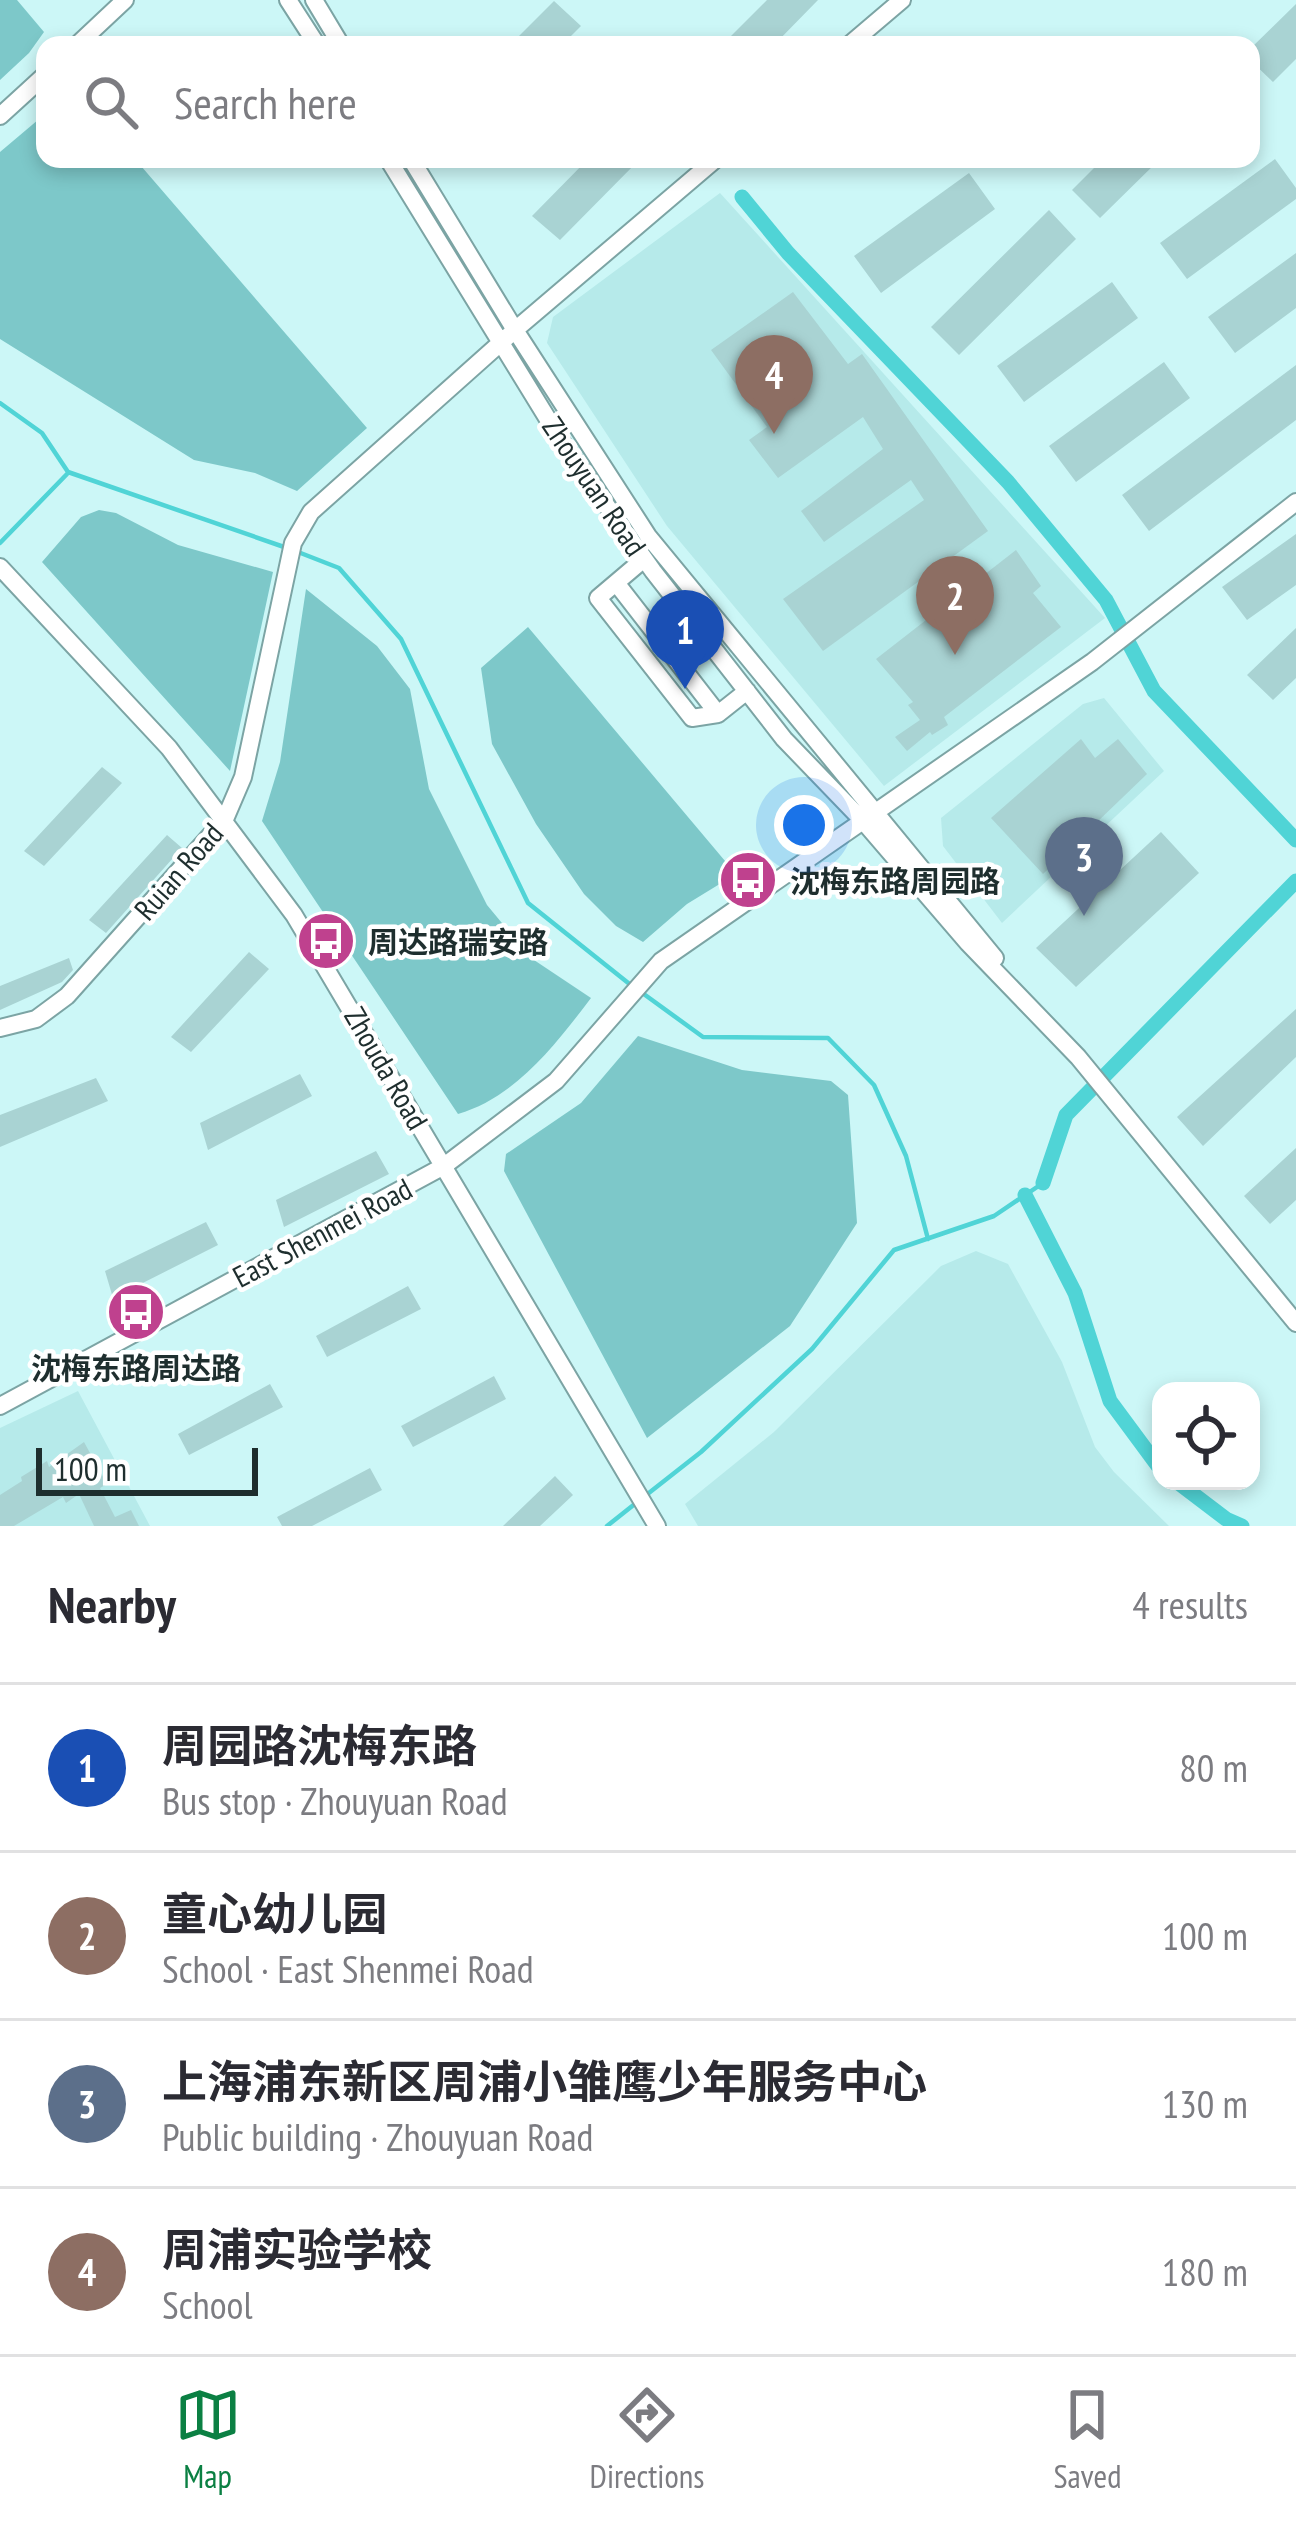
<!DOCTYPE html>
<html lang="en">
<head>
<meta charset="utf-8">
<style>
  :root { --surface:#fff; --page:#f2f2f3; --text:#2b2b33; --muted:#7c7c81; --line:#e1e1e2; --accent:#0b8043 }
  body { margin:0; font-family:"PT Sans Narrow","Noto Sans SC",sans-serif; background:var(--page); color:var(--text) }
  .controls { position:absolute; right:36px; bottom:36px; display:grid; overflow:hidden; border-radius:24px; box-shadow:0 6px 18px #0003 }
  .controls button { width:108px; height:108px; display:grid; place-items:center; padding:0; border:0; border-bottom:3px solid var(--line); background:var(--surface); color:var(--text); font:60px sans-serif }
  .scale { position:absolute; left:36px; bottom:30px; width:222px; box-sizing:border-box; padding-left:12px; border:6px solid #1e2e2e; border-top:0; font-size:33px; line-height:42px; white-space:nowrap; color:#1e2e2e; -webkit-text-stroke:9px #fff; paint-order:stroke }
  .you { position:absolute; left:804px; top:825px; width:42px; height:42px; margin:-30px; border:9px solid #fff; border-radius:50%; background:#1a73e8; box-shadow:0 0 0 18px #1a73e833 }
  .badge { display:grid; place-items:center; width:78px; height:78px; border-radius:50%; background:var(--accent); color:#fff; font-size:39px; font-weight:700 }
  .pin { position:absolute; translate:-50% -99px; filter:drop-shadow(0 3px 6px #0008) }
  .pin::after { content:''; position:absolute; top:63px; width:42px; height:36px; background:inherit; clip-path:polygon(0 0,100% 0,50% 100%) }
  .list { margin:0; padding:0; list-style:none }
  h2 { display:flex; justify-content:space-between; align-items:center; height:156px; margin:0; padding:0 48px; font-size:51px }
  h2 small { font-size:39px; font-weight:400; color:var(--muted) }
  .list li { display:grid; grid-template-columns:78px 1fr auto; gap:36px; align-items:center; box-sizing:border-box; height:168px; padding:0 48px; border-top:3px solid var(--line) }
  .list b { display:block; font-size:45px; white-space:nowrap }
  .list p { margin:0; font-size:39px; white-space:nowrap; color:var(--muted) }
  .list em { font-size:39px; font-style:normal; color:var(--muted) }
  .icon { flex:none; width:66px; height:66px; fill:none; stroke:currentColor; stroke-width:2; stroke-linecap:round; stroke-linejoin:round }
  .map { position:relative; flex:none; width:1296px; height:1526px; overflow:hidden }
  .search { position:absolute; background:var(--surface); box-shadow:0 6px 18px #0003; left:36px; right:36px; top:36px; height:132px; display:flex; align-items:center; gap:30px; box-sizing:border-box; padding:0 42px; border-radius:24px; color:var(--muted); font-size:45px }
  .sheet { height:828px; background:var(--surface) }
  nav { display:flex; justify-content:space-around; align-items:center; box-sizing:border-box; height:168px; border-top:3px solid var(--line); background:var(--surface); font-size:33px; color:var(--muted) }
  nav a { display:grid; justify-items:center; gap:6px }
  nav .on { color:var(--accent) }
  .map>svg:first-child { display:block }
  .built { fill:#b6eaea }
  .green { fill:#7dc8c9 }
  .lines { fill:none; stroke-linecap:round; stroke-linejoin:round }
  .stream { stroke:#50d4d6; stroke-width:4.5 }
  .canal { stroke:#50d4d6; stroke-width:15 }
  .building { fill:#a9d3d3 }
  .minor-casing { stroke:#7ca4a4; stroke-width:20 }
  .minor { stroke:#fff; stroke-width:16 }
  .labels { text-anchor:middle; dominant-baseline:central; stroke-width:9; stroke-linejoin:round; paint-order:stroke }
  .street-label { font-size:30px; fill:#1e2e2e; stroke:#fff }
  .poi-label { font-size:30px; font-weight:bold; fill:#1e2e2e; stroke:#fff; text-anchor:start }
</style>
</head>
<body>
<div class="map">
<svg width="1296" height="1526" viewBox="0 0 1296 1526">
  <rect width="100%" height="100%" fill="#ccf7f7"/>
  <path class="built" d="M 720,193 L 1105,618 L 884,786 L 667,526 L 547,343 L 553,317 Z
    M 1104,698 L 1164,771 L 1002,923 L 943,846 L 941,818 L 1083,704 Z
    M 976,1251 L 1008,1264 L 1062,1362 L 1095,1447 L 1114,1472 L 1169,1526 L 698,1526 L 685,1504 L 774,1432 L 941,1266 Z
    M 78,1391 L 150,1526 L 0,1526 L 0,1428 Z"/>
  <path class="green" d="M 0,0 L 17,0 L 44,32 L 29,53 L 0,80 Z
    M 45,114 L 45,159 L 135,159 L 367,428 L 297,491 L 255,473 L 194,460 L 0,339 L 0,152 Z
    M 99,510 L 116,513 L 178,545 L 273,572 L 230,771 L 42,562 L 81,517 Z
    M 306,589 L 377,646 L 410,689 L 429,789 L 487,905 L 531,958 L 591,998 C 556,1044 516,1097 458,1114 L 262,821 L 280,762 Z
    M 528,627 L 736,874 L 687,904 L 643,942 L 616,926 L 584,894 L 536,824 L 492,744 L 481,668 Z
    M 638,1036 L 742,1070 L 831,1081 L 848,1095 L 857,1223 L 790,1326 L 647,1438 L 504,1171 L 506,1154 L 581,1103 Z"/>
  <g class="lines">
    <path class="stream" d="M 0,403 L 42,433 L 68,472 L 287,548
      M 0,543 L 67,474
      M 298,552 L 339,568 L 401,639 L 528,903 L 632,986
      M 641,992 L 703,1037 L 828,1038 L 874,1085 L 906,1156 L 928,1239
      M 645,1496 L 701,1452 L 812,1349 L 894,1250 L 994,1216 L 1043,1183
      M 607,1526 L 636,1503"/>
    <path class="canal" d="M 742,197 L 788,253 L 1008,482 L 1106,600 L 1154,691 L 1296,840
      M 1043,1183 L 1066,1115 L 1296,881
      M 1025,1195 L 1075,1293 L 1110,1401 L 1161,1470
      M 1176,1481 L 1226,1519 L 1242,1526"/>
  </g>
  <path class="building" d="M 767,0 L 818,0 L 774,45 L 722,45 Z
    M 554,1 L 581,26 L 562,45 L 510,45 Z
    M 1296,4 L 1296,59 L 1273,82 L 1251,61 L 1251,48 Z
    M 588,159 L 640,159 L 560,240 L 532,216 Z
    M 1103,159 L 1160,159 L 1100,218 L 1072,190 Z
    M 1275,159 L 1296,188 L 1296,199 L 1187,279 L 1160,243 Z
    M 969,173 L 995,209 L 881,293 L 854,256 Z
    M 1049,210 L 1076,239 L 959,355 L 931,327 Z
    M 1296,253 L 1296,308 L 1235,353 L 1208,317 Z
    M 1112,282 L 1138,318 L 1024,402 L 997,366 Z
    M 793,292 L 848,364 L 862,354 L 988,531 L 823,651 L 783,599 L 924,500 L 911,480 L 824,542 L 801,511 L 883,449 L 863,417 L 778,478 L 749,440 L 767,427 L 711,350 Z
    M 1164,362 L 1190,398 L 1076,482 L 1049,446 Z
    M 1296,365 L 1296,420 L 1149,531 L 1122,495 Z
    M 1296,534 L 1296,585 L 1247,620 L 1222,587 Z
    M 1016,550 L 1041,586 L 1033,593 L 1061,627 L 944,717 L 948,725 L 932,735 L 930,732 L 907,751 L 895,737 L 920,720 L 908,705 L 913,702 L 876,659 Z
    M 1296,628 L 1296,678 L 1273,700 L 1247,675 Z
    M 1081,739 L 1095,758 L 1118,739 L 1147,774 L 1043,874 L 991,818 Z
    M 102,767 L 122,783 L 44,866 L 24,851 Z
    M 1161,832 L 1199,873 L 1076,987 L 1036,948 Z
    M 167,835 L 182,848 L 106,933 L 89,920 Z
    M 249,952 L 269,969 L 191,1052 L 171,1037 Z
    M 69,958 L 73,970 L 62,982 L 0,1010 L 0,986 Z
    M 1296,1009 L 1296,1057 L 1203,1146 L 1177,1117 Z
    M 300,1074 L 312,1096 L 208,1150 L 200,1123 Z
    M 96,1078 L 108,1101 L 0,1147 L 0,1115 Z
    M 1296,1148 L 1296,1200 L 1270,1224 L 1244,1196 Z
    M 376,1151 L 389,1174 L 284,1227 L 276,1200 Z
    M 206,1222 L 218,1245 L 113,1298 L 105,1271 Z
    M 408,1286 L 421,1309 L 327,1357 L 316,1336 Z
    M 494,1376 L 506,1399 L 413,1447 L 401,1426 Z
    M 270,1384 L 283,1407 L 189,1455 L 178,1434 Z
    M 84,1442 L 107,1484 L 100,1488 L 115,1517 L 131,1510 L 139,1526 L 94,1526 L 79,1494 L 66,1503 L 63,1497 L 14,1526 L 0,1526 L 0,1495 L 22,1481 L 21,1477 L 47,1461 L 49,1467 Z
    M 370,1468 L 382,1490 L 312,1526 L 282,1526 L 277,1517 Z
    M 555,1476 L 573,1495 L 540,1526 L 503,1526 Z"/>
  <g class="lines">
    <g class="minor-casing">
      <path id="minor" d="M 288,0 L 317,45
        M 314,0 L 341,45
        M 77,45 L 125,0
        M 849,45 L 902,0
        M 0,116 L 45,75
        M 388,159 L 565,447 L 653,571 L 784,739 L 864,822 L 968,943 L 1078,1057 L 1296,1323
        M 411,159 L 515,330 L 648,536 L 995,958
        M 644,559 L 598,598 L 692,718 L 718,714 L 747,691
        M 0,567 L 169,748 L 294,915 L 657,1526
        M 617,584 L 718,714
        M 0,1028 L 36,1019 L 67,996 L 225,819 L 243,777 L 293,543 L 311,512 L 515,330 L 716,159
        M 0,1406 L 444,1166 L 556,1081 L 661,961 L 1092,662 L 1296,502"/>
    </g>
    <use href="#minor" class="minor"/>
  </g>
  <defs>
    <g id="bus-disc" transform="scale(3)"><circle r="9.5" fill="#bf418e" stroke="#fff"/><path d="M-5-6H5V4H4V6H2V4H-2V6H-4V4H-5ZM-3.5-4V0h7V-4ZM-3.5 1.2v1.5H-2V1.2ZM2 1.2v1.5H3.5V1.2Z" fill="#fff"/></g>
  </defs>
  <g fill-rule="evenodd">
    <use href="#bus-disc" x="748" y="880"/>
    <use href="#bus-disc" x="326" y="941"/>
    <use href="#bus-disc" x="136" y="1312"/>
  </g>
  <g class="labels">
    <g class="street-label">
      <text transform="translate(595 486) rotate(56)">Zhouyuan Road</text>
      <text transform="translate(178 871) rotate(-49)">Ruian Road</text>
      <text transform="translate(387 1068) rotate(60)">Zhouda Road</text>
      <text transform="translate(322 1232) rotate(-28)">East Shenmei Road</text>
    </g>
    <g class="poi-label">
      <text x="790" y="880">沈梅东路周园路</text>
      <text x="368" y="941">周达路瑞安路</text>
      <text x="136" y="1367" text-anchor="middle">沈梅东路周达路</text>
    </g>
  </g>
</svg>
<div class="controls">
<button><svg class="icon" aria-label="locate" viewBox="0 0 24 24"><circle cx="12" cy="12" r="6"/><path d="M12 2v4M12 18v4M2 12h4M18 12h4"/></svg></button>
</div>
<div class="scale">100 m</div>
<div class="you"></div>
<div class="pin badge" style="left:685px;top:689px;background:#1a4fb4">1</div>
<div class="pin badge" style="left:955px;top:655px;background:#8d6e63">2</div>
<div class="pin badge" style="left:1084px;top:916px;background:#5c6f8a">3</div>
<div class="pin badge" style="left:774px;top:434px;background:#8d6e63">4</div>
<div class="search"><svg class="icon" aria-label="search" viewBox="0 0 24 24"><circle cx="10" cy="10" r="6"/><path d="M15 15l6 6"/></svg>Search here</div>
</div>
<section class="sheet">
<h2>Nearby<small>4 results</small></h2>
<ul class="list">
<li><span class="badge" style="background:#1a4fb4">1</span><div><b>周园路沈梅东路</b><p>Bus stop · Zhouyuan Road</p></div><em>80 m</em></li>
<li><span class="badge" style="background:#8d6e63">2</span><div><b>童心幼儿园</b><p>School · East Shenmei Road</p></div><em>100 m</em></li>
<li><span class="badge" style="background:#5c6f8a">3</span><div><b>上海浦东新区周浦小雏鹰少年服务中心</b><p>Public building · Zhouyuan Road</p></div><em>130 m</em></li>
<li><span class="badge" style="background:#8d6e63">4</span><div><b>周浦实验学校</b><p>School</p></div><em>180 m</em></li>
</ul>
</section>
<nav>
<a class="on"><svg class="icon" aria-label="map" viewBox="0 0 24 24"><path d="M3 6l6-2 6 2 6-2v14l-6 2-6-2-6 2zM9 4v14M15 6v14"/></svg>Map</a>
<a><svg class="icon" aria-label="directions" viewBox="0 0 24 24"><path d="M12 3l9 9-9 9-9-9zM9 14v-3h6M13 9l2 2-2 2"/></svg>Directions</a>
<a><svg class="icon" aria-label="saved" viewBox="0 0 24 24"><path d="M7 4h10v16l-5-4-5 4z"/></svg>Saved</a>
</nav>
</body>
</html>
